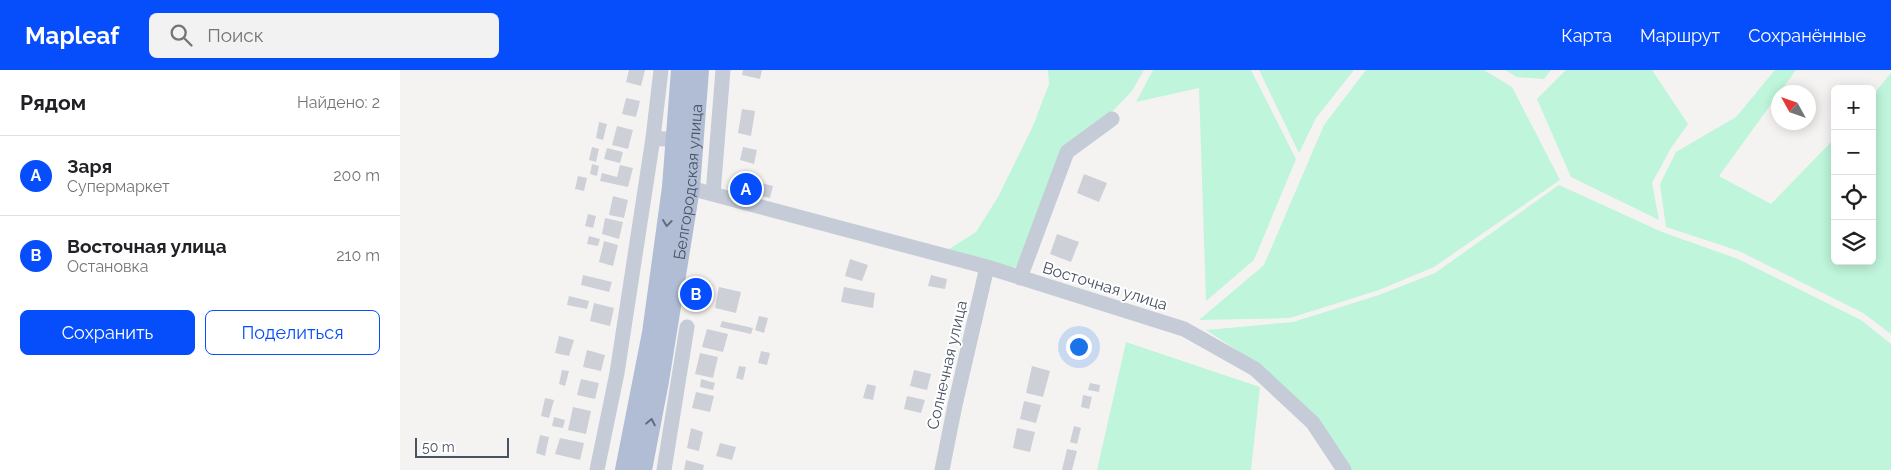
<!DOCTYPE html>
<html lang="ru">
<head>
<meta charset="utf-8">
<style>
  :root { --surface:#fff; --page:#f2f2f2; --text:#202124; --muted:#757577; --line:#e0e0e0; --accent:#064efb }
  body { margin:0; font-family:Raleway,sans-serif; background:var(--page); color:var(--text) }
  .controls { position:absolute; right:15px; top:15px; display:grid; overflow:hidden; border-radius:8px; box-shadow:0 2px 12px #0003 }
  .controls button { width:45px; height:45px; display:grid; place-items:center; padding:0; border:0; border-bottom:1px solid var(--line); background:var(--surface); color:var(--text); font:25px sans-serif }
  .compass { position:absolute; left:1371px; top:15px; width:45px; height:45px; border-radius:50%; background:var(--surface); box-shadow:0 2px 12px #0003; rotate:310deg }
  .scale { position:absolute; left:15px; bottom:12px; width:94px; box-sizing:border-box; padding-left:5px; border:2px solid #475263; border-top:0; font-size:14px; line-height:18px; white-space:nowrap; color:#475263; -webkit-text-stroke:4px #fff; paint-order:stroke }
  .you { position:absolute; left:678px; top:276px; width:18px; height:18px; margin:-12px; border:4px solid #fff; border-radius:50%; background:#1a73e8; box-shadow:0 0 0 8px #1a73e833 }
  .badge { display:grid; place-items:center; width:32px; height:32px; border-radius:50%; background:var(--accent); color:#fff; font-size:16px; font-weight:700 }
  .pin { position:absolute; translate:-50% -50%; border:2px solid #fff; box-shadow:0 1px 5px #0006 }
  .list { margin:0; padding:0; list-style:none }
  h2 { display:flex; justify-content:space-between; align-items:center; height:65px; margin:0; padding:0 20px; font-size:21px }
  h2 small { font-size:16px; font-weight:400; color:var(--muted) }
  .list li { display:grid; grid-template-columns:32px 1fr auto; gap:15px; align-items:center; box-sizing:border-box; height:80px; padding:0 20px; border-top:1px solid var(--line) }
  .list b { display:block; font-size:19px; white-space:nowrap }
  .list p { margin:0; font-size:16px; white-space:nowrap; color:var(--muted) }
  .list em { font-size:16px; font-style:normal; color:var(--muted) }
  .actions { display:flex; gap:10px; padding:15px 20px }
  .actions a { flex:1; padding:11px 0; border:1px solid var(--accent); border-radius:8px; text-align:center; font-size:18px; color:var(--accent) }
  .actions .main { background:var(--accent); color:#fff }
  .icon { flex:none; width:28px; height:28px; fill:none; stroke:currentColor; stroke-width:2; stroke-linecap:round; stroke-linejoin:round }
  .map { position:relative; flex:none; width:1491px; height:400px; overflow:hidden }
  header { display:flex; align-items:center; gap:30px; box-sizing:border-box; height:70px; padding:0 25px; background:var(--accent); color:#fff }
  header strong { font-size:24px }
  nav { display:flex; gap:28px; margin-inline-start:auto; font-size:18px }
  .search { width:350px; height:45px; background:var(--page); display:flex; align-items:center; gap:12px; box-sizing:border-box; padding:0 18px; border-radius:8px; color:var(--muted); font-size:19px }
  main { display:flex }
  aside { flex:1; background:var(--surface) }
  .map>svg:first-child { display:block }
  .green { fill:#bef5db }
  .building { fill:#ced0d8 }
  .lines { fill:none; stroke-linecap:round; stroke-linejoin:round }
  .minor { stroke:#c5ccd8; stroke-width:15 }
  .major { stroke:#b0bdd4; stroke-width:20 }
  .oneway { stroke:#616d7f }
  .labels { text-anchor:middle; dominant-baseline:central; stroke-width:4; stroke-linejoin:round; paint-order:stroke }
  .street-label { font-size:16px; fill:#475263; stroke:#fff }
</style>
</head>
<body>
<header>
<strong>Mapleaf</strong>
<div class="search"><svg class="icon" aria-label="search" viewBox="0 0 24 24"><circle cx="10" cy="10" r="6"/><path d="M15 15l6 6"/></svg>Поиск</div>
<nav><a>Карта</a><a>Маршрут</a><a>Сохранённые</a></nav>
</header>
<main>
<aside>
<h2>Рядом<small>Найдено: 2</small></h2>
<ul class="list">
<li><span class="badge">A</span><div><b>Заря</b><p>Супермаркет</p></div><em>200 m</em></li>
<li><span class="badge">B</span><div><b>Восточная улица</b><p>Остановка</p></div><em>210 m</em></li>
</ul>
<div class="actions"><a class="main">Сохранить</a><a>Поделиться</a></div>
</aside>
<div class="map">
<svg width="1491" height="400" viewBox="0 0 1491 400">
  <rect width="100%" height="100%" fill="#f5f3f2"/>
  <path class="green" d="M 648,0 L 744,0 L 732,21 L 710,44 L 662,79 L 617,197 L 608,199 L 546,181 L 576,162 L 598,127 L 633,56 L 649,14 Z
    M 753,0 L 851,0 L 896,89 L 854,190 L 806,231 L 799,18 L 736,32 Z
    M 859,0 L 954,0 L 916,48 L 899,83 Z
    M 966,0 L 1084,0 L 1112,17 L 1160,110 L 1034,197 L 979,220 L 890,248 L 799,250 L 864,195 L 924,55 Z
    M 1105,0 L 1151,0 L 1144,9 L 1117,7 Z
    M 1166,0 L 1252,0 L 1288,54 L 1271,78 L 1252,113 L 1259,150 L 1171,107 L 1137,29 Z
    M 1375,0 L 1396,0 L 1319,106 L 1371,134 L 1435,68 L 1435,191 L 1472,191 L 1472,26 L 1491,3 L 1491,264 L 1463,243 L 1339,181 L 1266,157 L 1260,114 L 1276,82 L 1336,47 Z
    M 1159,115 L 1262,162 L 1338,189 L 1461,250 L 1491,274 L 1491,400 L 951,400 L 857,293 L 806,260 L 893,252 L 979,225 L 1035,203 Z
    M 726,272 L 860,317 L 851,400 L 697,400 Z"/>
  <path class="building" d="M 229,0 L 245,0 L 241,16 L 226,12 Z
    M 343,0 L 362,0 L 360,9 L 342,5 Z
    M 226,28 L 240,31 L 236,47 L 222,44 Z
    M 342,39 L 355,41 L 351,66 L 338,63 Z
    M 199,52 L 207,54 L 203,70 L 196,68 Z
    M 217,56 L 233,60 L 228,79 L 212,75 Z
    M 192,77 L 199,79 L 196,92 L 189,90 Z
    M 343,77 L 357,80 L 354,94 L 340,90 Z
    M 207,78 L 223,82 L 220,93 L 204,89 Z
    M 192,94 L 199,96 L 197,106 L 190,104 Z
    M 220,95 L 233,98 L 228,117 L 200,111 L 202,103 L 217,107 Z
    M 684,104 L 707,113 L 699,132 L 677,123 Z
    M 178,106 L 187,108 L 184,121 L 175,119 Z
    M 346,109 L 373,116 L 370,128 L 343,122 Z
    M 213,126 L 228,130 L 224,148 L 209,145 Z
    M 188,144 L 196,146 L 193,158 L 185,156 Z
    M 205,148 L 223,152 L 219,169 L 202,164 Z
    M 657,164 L 679,172 L 671,192 L 650,184 Z
    M 189,166 L 200,169 L 198,176 L 187,174 Z
    M 204,171 L 218,175 L 213,196 L 199,192 Z
    M 450,189 L 468,195 L 462,211 L 445,206 Z
    M 183,205 L 212,212 L 209,222 L 181,215 Z
    M 531,205 L 547,209 L 545,219 L 528,216 Z
    M 319,217 L 341,222 L 336,243 L 315,238 Z
    M 444,217 L 475,223 L 473,238 L 441,232 Z
    M 169,226 L 189,231 L 187,239 L 167,235 Z
    M 194,233 L 214,238 L 210,256 L 190,251 Z
    M 359,246 L 368,248 L 364,263 L 355,260 Z
    M 322,251 L 353,258 L 351,264 L 320,257 Z
    M 307,259 L 328,264 L 323,282 L 302,277 Z
    M 159,266 L 174,270 L 169,286 L 155,283 Z
    M 187,280 L 205,285 L 201,301 L 183,297 Z
    M 361,281 L 370,283 L 367,295 L 358,293 Z
    M 300,283 L 318,287 L 313,308 L 295,304 Z
    M 339,296 L 346,297 L 343,310 L 336,308 Z
    M 632,296 L 650,301 L 643,327 L 626,323 Z
    M 162,300 L 169,301 L 165,316 L 159,314 Z
    M 514,300 L 531,304 L 527,320 L 510,316 Z
    M 181,309 L 199,313 L 195,329 L 177,325 Z
    M 301,309 L 315,313 L 313,320 L 300,317 Z
    M 690,313 L 700,315 L 699,322 L 688,320 Z
    M 467,314 L 476,316 L 473,330 L 463,328 Z
    M 296,322 L 314,326 L 310,342 L 292,338 Z
    M 683,325 L 692,327 L 689,339 L 681,337 Z
    M 507,326 L 525,330 L 521,343 L 504,339 Z
    M 145,328 L 154,330 L 149,348 L 141,346 Z
    M 624,331 L 641,335 L 636,353 L 620,349 Z
    M 173,337 L 191,341 L 186,364 L 168,360 Z
    M 154,347 L 165,350 L 163,358 L 152,356 Z
    M 674,356 L 681,358 L 677,374 L 670,372 Z
    M 291,358 L 303,362 L 299,381 L 287,378 Z
    M 617,358 L 635,362 L 630,382 L 613,378 Z
    M 140,365 L 149,367 L 145,386 L 136,383 Z
    M 160,368 L 184,373 L 180,390 L 155,384 Z
    M 320,373 L 336,377 L 332,390 L 316,386 Z
    M 667,379 L 677,381 L 672,400 L 662,400 Z
    M 286,390 L 304,395 L 303,400 L 284,400 Z"/>
  <g class="lines">
    <path class="minor" d="M 261,0 L 253,68 L 276,70
      M 280,118 L 290,118 L 587,197 L 784,259 L 855,299 L 913,353 L 944,400
      M 313,124 L 323,0
      M 620,208 L 667,82 L 712,49
      M 197,400 L 217,303 L 253,68
      M 264,400 L 287,257
      M 542,400 L 555,335 L 587,197"/>
    <g class="major">
      <path d="M 225,400 L 252,263 L 272,117 L 281,0"/>
      <path id="s1" d="M 242,400 L 259,311 L 290,118 L 299,0"/>
    </g>
  </g>
  <defs><path id="oneway-chevron" d="M-2-3.5L2.5 0L-2 3.5" fill="none" stroke-width="1.6" stroke-linecap="round" stroke-linejoin="round" transform="scale(1.25)"/></defs>
  <g class="oneway">
    <use href="#oneway-chevron" transform="translate(267 153) rotate(97)"/>
    <use href="#oneway-chevron" transform="translate(251 352) rotate(-79)"/>
  </g>
  <g class="labels">
    <g class="street-label">
      <text stroke="none"><textPath href="#s1" startOffset="292">Белгородская улица</textPath></text>
      <text transform="translate(705 216) rotate(17)">Восточная улица</text>
      <text transform="translate(547 295) rotate(-77)">Солнечная улица</text>
    </g>
  </g>
</svg>
<div class="controls">
<button>+</button>
<button>−</button>
<button><svg class="icon" aria-label="locate" viewBox="0 0 24 24"><circle cx="12" cy="12" r="6"/><path d="M12 2v4M12 18v4M2 12h4M18 12h4"/></svg></button>
<button><svg class="icon" aria-label="layers" viewBox="0 0 24 24"><path d="M12 4l9 5-9 5-9-5zM3 14l9 5 9-5"/></svg></button>
</div>
<svg class="compass" viewBox="-18 -18 36 36"><path d="M0-13l5 13h-10z" fill="#e53935"/><path d="M0 13l5-13h-10z" fill="#757577"/></svg>
<div class="scale">50 m</div>
<div class="you"></div>
<div class="pin badge" style="left:346px;top:119px">A</div>
<div class="pin badge" style="left:296px;top:224px">B</div>
</div>
</main>
</body>
</html>
